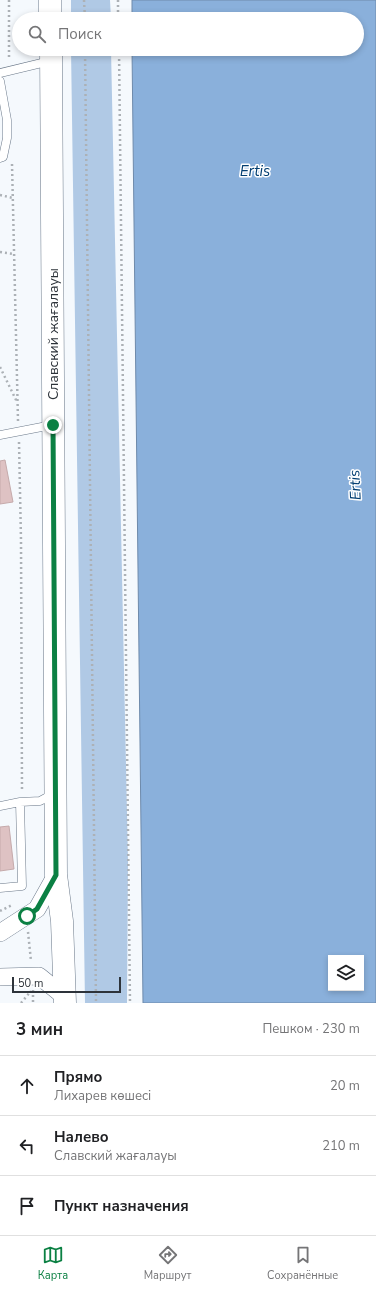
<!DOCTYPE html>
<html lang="ru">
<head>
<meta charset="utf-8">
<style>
  :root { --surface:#fff; --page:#f2f2f2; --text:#202124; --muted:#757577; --line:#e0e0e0; --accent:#0b8043 }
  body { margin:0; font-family:"Nunito Sans",sans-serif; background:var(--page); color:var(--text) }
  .controls { position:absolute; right:12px; bottom:12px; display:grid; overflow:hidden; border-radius:0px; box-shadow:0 2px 6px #0003 }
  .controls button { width:36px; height:36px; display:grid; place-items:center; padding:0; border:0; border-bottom:1px solid var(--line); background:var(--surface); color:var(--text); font:20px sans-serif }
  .scale { position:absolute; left:12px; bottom:10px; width:109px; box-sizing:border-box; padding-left:4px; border:2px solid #2d333a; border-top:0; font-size:11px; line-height:14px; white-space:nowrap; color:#2d333a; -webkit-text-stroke:3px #fff; paint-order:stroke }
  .stop { position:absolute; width:12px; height:12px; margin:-9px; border:3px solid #0b8043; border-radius:50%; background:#fff }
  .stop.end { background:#0b8043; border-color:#fff; box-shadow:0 1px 4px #0008 }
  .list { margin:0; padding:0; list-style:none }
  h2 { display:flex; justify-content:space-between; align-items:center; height:52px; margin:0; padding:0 16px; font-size:17px }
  h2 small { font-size:13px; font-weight:400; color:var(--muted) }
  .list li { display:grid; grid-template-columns:26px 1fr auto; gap:12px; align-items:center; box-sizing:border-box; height:60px; padding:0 16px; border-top:1px solid var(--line) }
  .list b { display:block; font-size:15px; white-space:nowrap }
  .list p { margin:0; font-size:13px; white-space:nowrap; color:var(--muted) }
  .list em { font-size:13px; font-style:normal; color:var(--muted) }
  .icon { flex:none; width:22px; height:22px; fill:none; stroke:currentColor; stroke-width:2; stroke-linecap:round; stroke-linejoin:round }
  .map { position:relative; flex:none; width:376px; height:1003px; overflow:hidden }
  .search { position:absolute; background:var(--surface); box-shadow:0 2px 6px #0003; left:12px; right:12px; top:12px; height:44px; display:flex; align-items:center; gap:10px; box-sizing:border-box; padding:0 14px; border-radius:22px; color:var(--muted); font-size:15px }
  .sheet { height:232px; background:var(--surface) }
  nav { display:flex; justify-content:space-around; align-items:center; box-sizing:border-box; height:56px; border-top:1px solid var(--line); background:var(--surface); font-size:11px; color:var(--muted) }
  nav a { display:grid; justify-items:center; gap:2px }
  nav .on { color:var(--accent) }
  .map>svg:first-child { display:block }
  .green { fill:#b0c9e5 }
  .water { fill:#8ab0db; stroke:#6e8aab; fill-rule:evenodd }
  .building { fill:#dec2c3; stroke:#c5aaab }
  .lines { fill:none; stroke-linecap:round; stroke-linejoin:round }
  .lane-casing { stroke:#6a7889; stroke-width:9 }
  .street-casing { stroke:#6a7889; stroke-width:18 }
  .secondary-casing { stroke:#6a7889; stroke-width:23 }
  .path { stroke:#acb1b6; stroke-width:2.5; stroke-dasharray:2 3; stroke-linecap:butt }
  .lane { stroke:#fff; stroke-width:8 }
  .street { stroke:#fff; stroke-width:17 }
  .secondary { stroke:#fff; stroke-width:22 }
  .route { stroke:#0b8043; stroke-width:5 }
  .labels { text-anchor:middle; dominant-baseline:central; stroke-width:3; stroke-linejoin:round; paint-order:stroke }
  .street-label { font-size:14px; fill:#2d333a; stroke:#fff }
  .water-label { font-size:15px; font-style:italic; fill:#023e72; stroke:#fff }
</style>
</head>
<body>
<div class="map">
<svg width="376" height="1003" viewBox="0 0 376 1003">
  <rect width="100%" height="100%" fill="#f5f9fd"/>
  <path class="green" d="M 71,0 L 110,0 L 111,19 L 71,19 Z
    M 71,49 L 111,49 L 128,861 L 127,1003 L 85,1003 Z"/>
  <path class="water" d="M 132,0 L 376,0 L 376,1003 L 143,1003 L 132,49 L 357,49 L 357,19 L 132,19 ZM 331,958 L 361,958 L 361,988 L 331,988 Z"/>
  <path class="building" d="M 5,460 L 13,502 L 0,504 L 0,461 Z
    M 9,826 L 14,869 L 0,871 L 0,827 Z"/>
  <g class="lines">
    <g class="lane-casing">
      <path id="lane" d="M 0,73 L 50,61
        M 0,81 L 7,120 L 7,138 L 3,157 L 0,158
        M 0,435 L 52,425
        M 0,806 L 20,802 L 40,801 L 53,794
        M 0,888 L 22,886 L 20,802"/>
    </g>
    <g class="street-casing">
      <path id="street" d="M 0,933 L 37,909 L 56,875
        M 0,977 L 39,976 L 65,997"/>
    </g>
    <g class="secondary-casing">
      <path id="secondary" d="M 50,0 L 50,19
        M 51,49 L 56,875 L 62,921 L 65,1003"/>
    </g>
    <path class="path" d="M 9,0 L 9,59
      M 84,0 L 85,19
      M 118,0 L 118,19
      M 85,49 L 96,1003
      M 119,49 L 130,1003
      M 12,164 L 18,421
      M 0,195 L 13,198
      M 0,252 L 14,254
      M 0,367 L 17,402
      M 19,442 L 21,540 L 22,791
      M 0,911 L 12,905
      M 28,932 L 31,961
      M 33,990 L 33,1003
      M 21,1003 L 31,991"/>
    <use href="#lane" class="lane"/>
    <use href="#street" class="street"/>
    <use href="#secondary" class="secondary"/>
  </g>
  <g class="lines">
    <path class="route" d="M 27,916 L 37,909 L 56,875 L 53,425"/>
  </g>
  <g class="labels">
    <g class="street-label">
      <text transform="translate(53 334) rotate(-90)">Славский жағалауы</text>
    </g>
    <g class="water-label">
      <text x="255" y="171">Ertis</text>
      <text transform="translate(355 485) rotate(-93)">Ertis</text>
    </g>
  </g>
</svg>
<div class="controls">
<button><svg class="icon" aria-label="layers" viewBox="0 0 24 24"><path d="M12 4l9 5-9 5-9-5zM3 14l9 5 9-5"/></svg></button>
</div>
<div class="scale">50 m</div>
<div class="stop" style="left:27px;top:916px"></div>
<div class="stop end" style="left:53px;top:425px"></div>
<div class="search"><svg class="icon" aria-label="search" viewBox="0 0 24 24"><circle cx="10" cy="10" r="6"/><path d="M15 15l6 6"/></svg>Поиск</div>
</div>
<section class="sheet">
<h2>3 мин<small>Пешком · 230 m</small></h2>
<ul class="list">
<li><svg class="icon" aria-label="ahead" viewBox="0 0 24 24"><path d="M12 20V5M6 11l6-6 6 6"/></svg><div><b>Прямо</b><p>Лихарев көшесі</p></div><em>20 m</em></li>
<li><svg class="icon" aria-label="left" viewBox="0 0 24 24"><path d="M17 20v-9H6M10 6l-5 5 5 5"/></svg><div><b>Налево</b><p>Славский жағалауы</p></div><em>210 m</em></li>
<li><svg class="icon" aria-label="arrive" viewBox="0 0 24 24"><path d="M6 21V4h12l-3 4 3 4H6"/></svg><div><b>Пункт назначения</b></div></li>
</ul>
</section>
<nav>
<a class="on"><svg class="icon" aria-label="map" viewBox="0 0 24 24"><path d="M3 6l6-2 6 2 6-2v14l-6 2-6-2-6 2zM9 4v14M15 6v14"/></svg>Карта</a>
<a><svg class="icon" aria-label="directions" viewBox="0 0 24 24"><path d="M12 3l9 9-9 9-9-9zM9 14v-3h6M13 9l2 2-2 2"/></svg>Маршрут</a>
<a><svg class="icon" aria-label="saved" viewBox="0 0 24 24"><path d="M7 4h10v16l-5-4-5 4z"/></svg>Сохранённые</a>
</nav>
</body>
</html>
